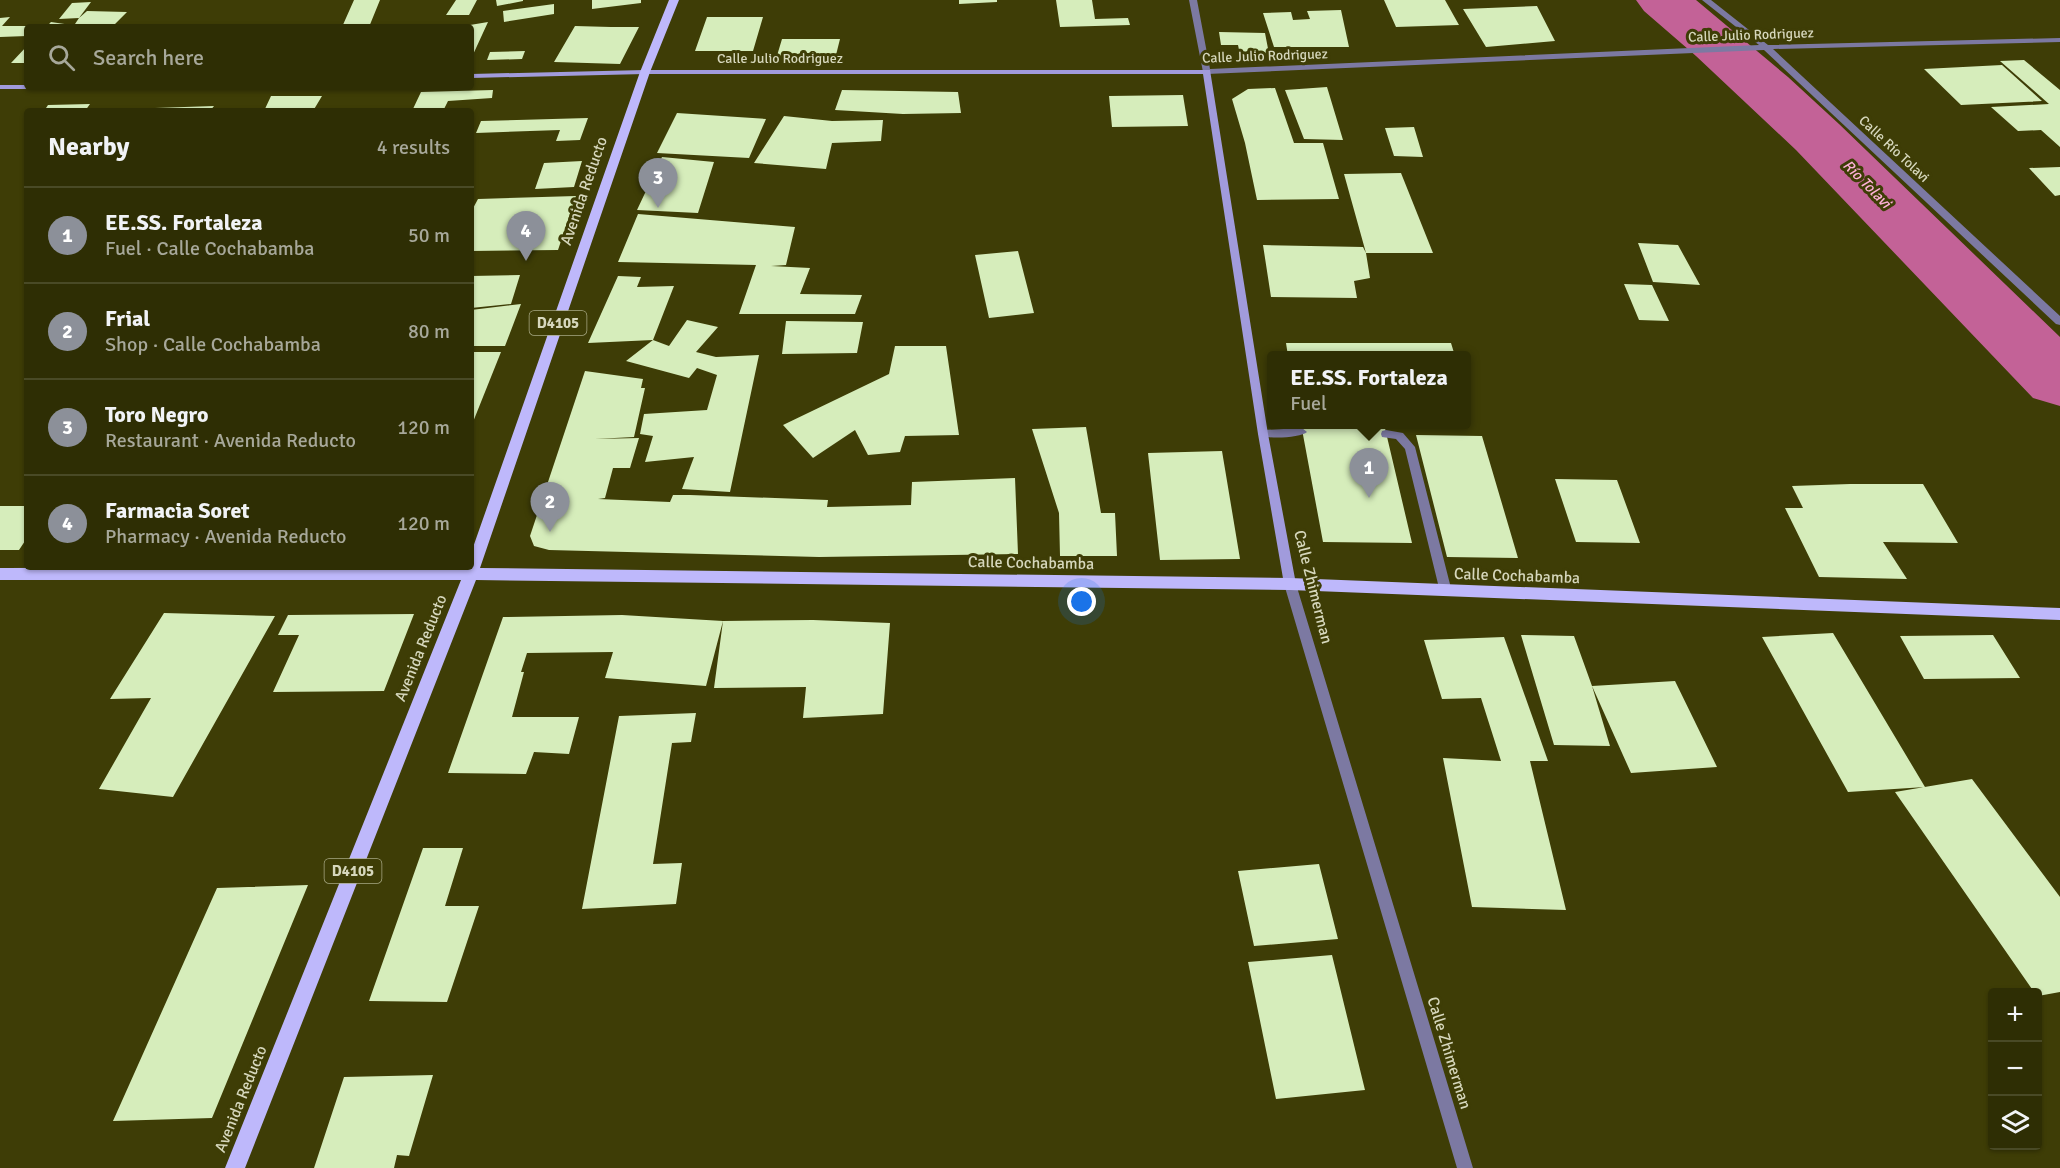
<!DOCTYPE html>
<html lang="en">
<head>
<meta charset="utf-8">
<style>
  :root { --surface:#2e2e04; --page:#3a3a13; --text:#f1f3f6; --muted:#a7a89a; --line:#494a26; --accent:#8c9099 }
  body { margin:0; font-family:Signika,sans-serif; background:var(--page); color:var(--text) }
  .controls { position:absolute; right:18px; bottom:18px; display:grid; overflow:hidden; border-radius:6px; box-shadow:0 2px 4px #0004 }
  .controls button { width:54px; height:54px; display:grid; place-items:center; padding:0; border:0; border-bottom:2px solid var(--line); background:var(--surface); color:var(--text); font:30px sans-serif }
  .you { position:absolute; left:1082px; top:602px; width:21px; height:21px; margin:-15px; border:4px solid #fff; border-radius:50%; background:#1a73e8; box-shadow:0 0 0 9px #1a73e833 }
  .badge { display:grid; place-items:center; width:39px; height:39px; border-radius:50%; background:var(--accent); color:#fff; font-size:20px; font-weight:700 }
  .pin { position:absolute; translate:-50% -50px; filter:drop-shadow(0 2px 3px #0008) }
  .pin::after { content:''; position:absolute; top:32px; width:21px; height:18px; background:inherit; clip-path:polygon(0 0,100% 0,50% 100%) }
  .popup { position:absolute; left:1267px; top:351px; width:204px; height:78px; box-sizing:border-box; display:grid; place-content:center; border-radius:6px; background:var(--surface); filter:drop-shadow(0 2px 4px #0005); font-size:20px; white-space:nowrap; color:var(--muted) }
  .popup b { font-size:22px; color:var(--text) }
  .popup::after { content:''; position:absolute; left:50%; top:100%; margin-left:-12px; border:12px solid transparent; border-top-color:var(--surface) }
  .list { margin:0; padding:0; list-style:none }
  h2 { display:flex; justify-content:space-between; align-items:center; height:78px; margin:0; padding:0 24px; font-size:26px }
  h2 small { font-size:20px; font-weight:400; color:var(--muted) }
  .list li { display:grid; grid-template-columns:39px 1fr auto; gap:18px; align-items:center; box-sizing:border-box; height:96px; padding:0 24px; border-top:2px solid var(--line) }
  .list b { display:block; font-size:22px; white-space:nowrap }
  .list p { margin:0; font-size:20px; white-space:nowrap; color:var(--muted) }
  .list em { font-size:20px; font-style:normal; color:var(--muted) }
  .icon { flex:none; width:33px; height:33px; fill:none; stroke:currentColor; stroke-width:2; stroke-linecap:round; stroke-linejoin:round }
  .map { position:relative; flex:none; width:2060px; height:1168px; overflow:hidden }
  .search { position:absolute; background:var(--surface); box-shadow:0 2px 4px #0004; left:24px; top:24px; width:450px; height:66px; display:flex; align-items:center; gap:15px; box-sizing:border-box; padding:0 21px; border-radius:6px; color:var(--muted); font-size:22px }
  .panel { position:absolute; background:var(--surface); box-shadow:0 2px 4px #0004; left:24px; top:108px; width:450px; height:462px; border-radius:6px }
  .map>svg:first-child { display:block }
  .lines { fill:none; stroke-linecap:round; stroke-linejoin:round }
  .river { fill:#c36297; fill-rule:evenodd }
  .building { fill:#d6edbb }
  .lane { fill:#7c79a2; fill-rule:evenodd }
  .street { fill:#7c79a2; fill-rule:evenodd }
  .secondary { fill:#a19bdc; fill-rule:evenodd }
  .primary { fill:#beb8fb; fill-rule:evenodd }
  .labels { text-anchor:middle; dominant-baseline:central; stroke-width:6; stroke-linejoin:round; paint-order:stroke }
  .far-street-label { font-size:14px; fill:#d6d7bc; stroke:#3e3d06 }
  .far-water-label { font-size:15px; font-style:italic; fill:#fdb0d7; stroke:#3e3d06 }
  .shield { fill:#3e3d06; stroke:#a8a985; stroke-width:1.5 }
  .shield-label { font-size:15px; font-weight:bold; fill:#d6d7bc }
  .street-label { font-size:16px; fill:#d6d7bc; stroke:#3e3d06 }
</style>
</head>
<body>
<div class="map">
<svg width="2060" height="1168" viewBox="0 0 2060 1168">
  <rect width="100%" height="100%" fill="#3e3d06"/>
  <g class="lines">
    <path class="river" d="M 1636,0 L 1696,0 L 1788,77 L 1839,124 L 2060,337 L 2060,406 L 2033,398 L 1796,150 L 1696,56 L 1644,11 Z"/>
  </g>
  <path class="building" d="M 354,0 L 380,0 L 369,27 L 342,27 Z
    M 456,0 L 477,0 L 469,15 L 446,15 Z
    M 496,0 L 523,0 L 523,1 L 497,6 Z
    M 592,0 L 641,0 L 641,3 L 592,9 Z
    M 959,0 L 997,0 L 997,2 L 959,4 Z
    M 1056,0 L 1092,0 L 1095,19 L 1128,18 L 1130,25 L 1060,27 Z
    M 1384,0 L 1445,0 L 1459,25 L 1396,27 Z
    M 91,2 L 79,18 L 87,11 L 127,12 L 112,27 L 82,27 L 85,24 L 75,24 L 79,18 L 59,19 L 72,3 Z
    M 554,4 L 554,14 L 504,22 L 503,11 Z
    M 1537,6 L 1555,41 L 1486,47 L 1463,9 Z
    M 1341,10 L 1349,47 L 1274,47 L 1263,13 L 1291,12 L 1293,20 L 1310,19 L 1307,11 Z
    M 10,17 L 2,26 L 27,26 L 27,36 L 0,37 L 0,18 Z
    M 707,17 L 763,17 L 753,51 L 695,51 Z
    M 51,22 L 78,26 L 78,27 L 46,27 Z
    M 488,22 L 471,59 L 471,27 L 464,26 Z
    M 575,26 L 611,27 L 639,27 L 620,64 L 554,62 Z
    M 1219,32 L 1265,33 L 1270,59 L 1241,59 L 1238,45 L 1221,45 Z
    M 782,39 L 840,39 L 835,59 L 776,59 Z
    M 27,46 L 27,63 L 11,63 Z
    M 525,51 L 522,59 L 487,60 L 490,52 Z
    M 2024,60 L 2060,90 L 2060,147 L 2041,130 L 2018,131 L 1991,107 L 2049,104 L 2000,61 Z
    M 2002,65 L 2042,101 L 1961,105 L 1924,69 Z
    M 1327,87 L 1343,140 L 1304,139 L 1285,90 Z
    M 1275,88 L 1294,143 L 1323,143 L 1339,199 L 1257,200 L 1245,143 L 1232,99 L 1248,89 Z
    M 493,90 L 492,98 L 448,101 L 443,111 L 412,111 L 421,92 Z
    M 842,90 L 958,92 L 961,113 L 903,114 L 835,110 Z
    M 1183,95 L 1188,126 L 1112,127 L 1109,96 Z
    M 271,96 L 322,96 L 313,111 L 264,111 Z
    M 90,104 L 85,111 L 44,111 L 48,105 Z
    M 214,106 L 210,111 L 154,111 L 155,108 Z
    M 677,113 L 766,119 L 749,158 L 657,153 Z
    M 784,116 L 832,121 L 883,120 L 881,141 L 832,143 L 826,169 L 754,163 Z
    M 588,118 L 580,140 L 556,141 L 560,130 L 476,133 L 481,121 Z
    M 1414,127 L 1423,157 L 1394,156 L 1385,128 Z
    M 662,157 L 714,162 L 698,213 L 637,210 Z
    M 582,161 L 574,187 L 535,189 L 544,163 Z
    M 2060,167 L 2060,195 L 2055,196 L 2029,168 Z
    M 1401,173 L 1433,253 L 1366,253 L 1344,174 Z
    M 576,196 L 558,250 L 471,251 L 471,212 L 478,199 Z
    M 638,214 L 795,227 L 786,265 L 771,266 L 810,268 L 800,294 L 862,295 L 855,314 L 739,314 L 756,265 L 618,262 Z
    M 1638,243 L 1678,245 L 1700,285 L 1653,282 Z
    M 1263,245 L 1363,247 L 1366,253 L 1370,278 L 1354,281 L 1357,298 L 1271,297 Z
    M 1018,251 L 1034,313 L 989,318 L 975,255 Z
    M 520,275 L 511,304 L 471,308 L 471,276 Z
    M 618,276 L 641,277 L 637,287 L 674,286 L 653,340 L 588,343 Z
    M 1624,284 L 1652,285 L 1669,321 L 1639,320 Z
    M 521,304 L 505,346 L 471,346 L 471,310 Z
    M 687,320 L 718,327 L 696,352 L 716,357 L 759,355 L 730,492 L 682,489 L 694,457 L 645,462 L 653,436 L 640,434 L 644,414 L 707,410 L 717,375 L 697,368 L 689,378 L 626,361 L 653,340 L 669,346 Z
    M 786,321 L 863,322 L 857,353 L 782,354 Z
    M 1286,343 L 1451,343 L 1455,356 L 1288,356 Z
    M 895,346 L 946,346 L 959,435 L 905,436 L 900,452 L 868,455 L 855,430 L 813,458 L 783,425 L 889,374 Z
    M 471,352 L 501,352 L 471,427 Z
    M 585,371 L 643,379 L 641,388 L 645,388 L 634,437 L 595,439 L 639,438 L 630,468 L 613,468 L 605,498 L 598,499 L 670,502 L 673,495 L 690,495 L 828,500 L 827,507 L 911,505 L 912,482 L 1015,478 L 1018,554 L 819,557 L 549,550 L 534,546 L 530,536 Z
    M 1301,424 L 1384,424 L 1412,543 L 1323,542 Z
    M 1086,427 L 1101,513 L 1115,513 L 1117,556 L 1060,556 L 1059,513 L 1032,429 Z
    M 1416,435 L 1482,436 L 1518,558 L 1447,557 Z
    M 1222,451 L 1240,559 L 1160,560 L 1148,453 Z
    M 1555,479 L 1617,480 L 1640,543 L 1576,542 Z
    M 1850,484 L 1923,484 L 1958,543 L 1883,542 L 1907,579 L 1819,577 L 1785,508 L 1803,508 L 1792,486 Z
    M 0,506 L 27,506 L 27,538 L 19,550 L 0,550 Z
    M 164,613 L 275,616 L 173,797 L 99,789 L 151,698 L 110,699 Z
    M 414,614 L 384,691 L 273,692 L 299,635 L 278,635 L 288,615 Z
    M 622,615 L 723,621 L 706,686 L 605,678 L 613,652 L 527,653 L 521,672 L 524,672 L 512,717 L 579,717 L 569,754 L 534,752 L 526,774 L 448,773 L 503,617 Z
    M 813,620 L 890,623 L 883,714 L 803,718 L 806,687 L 714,688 L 723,621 Z
    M 1833,633 L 1925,787 L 1848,792 L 1762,637 Z
    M 1521,635 L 1574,636 L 1592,686 L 1610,746 L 1554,745 Z
    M 1993,635 L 2020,678 L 1924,679 L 1900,636 Z
    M 1504,637 L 1548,761 L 1530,761 L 1566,910 L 1472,907 L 1443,758 L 1501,761 L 1481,698 L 1442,699 L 1424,640 Z
    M 1675,681 L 1717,767 L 1631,773 L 1592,686 Z
    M 696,713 L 691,742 L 672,743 L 653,864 L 682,863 L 676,904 L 582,909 L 619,716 Z
    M 1972,779 L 2060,897 L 2060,992 L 2038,996 L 2038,992 L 2034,992 L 1895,792 Z
    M 423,848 L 463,848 L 445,906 L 479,906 L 447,1002 L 369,1001 Z
    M 1319,864 L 1338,939 L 1254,946 L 1238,871 Z
    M 308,885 L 212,1118 L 113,1121 L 217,888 Z
    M 1332,955 L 1365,1090 L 1276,1099 L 1248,962 Z
    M 433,1075 L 409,1156 L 397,1155 L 394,1168 L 314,1168 L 344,1077 Z"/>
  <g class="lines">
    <path class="lane" d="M 1302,428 L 1307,432 C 1301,438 1264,440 1258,434 L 1263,430 Z
      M 1386,430 L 1403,433 L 1415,447 L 1452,592 L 1450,595 L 1442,595 L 1440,592 L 1405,449 L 1396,439 L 1382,437 L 1381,434 L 1382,431 Z"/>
    <path class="street" d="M 1189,0 L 1197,0 L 1210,69 L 1759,45 L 1702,0 L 1711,0 L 1768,45 L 2060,38 L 2060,42 L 1773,49 L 2060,316 L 2060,325 L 2056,324 L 1764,50 L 1207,74 L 1203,72 Z
      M 1290,579 L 1294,581 L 1296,584 L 1473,1168 L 1457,1168 L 1284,584 L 1286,581 Z"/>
    <path class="secondary" d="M 645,70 L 1210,70 L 1268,434 L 1296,584 L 1294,587 L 1286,587 L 1284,584 L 1258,434 L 1203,74 L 645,74 L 471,78 L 471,74 Z
      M 0,85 L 27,85 L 27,87 L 31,87 L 27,89 L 0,89 Z"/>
    <path class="primary" d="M 669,0 L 679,0 L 650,72 L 480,568 L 1290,578 L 2060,608 L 2060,620 L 1290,590 L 476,580 L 245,1168 L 225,1168 L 461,580 L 0,580 L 0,568 L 471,567 L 471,553 L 640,72 Z"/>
  </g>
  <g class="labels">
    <g class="far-street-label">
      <text transform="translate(1751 35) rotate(-2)">Calle Julio Rodriguez</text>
      <text transform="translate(1265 56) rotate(-2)">Calle Julio Rodriguez</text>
      <text x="780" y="58">Calle Julio Rodriguez</text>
      <text transform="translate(1894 149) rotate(43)">Calle Río Tolavi</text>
    </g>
    <g class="far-water-label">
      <text transform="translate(1867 184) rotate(45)">Río Tolavi</text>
    </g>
    <g class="shield">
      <rect x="529.5" y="311" width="57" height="24" rx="4.5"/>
      <rect x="324.5" y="859" width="57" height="24" rx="4.5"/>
    </g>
    <g class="shield-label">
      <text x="558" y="323">D4105</text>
      <text x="353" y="871">D4105</text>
    </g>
    <g class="street-label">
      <text transform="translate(584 191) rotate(-71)">Avenida Reducto</text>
      <text transform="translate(1031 563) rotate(1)">Calle Cochabamba</text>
      <text transform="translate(1517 576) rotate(2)">Calle Cochabamba</text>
      <text transform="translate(1313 587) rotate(76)">Calle Zhimerman</text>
      <text transform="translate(421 648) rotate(-68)">Avenida Reducto</text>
      <text transform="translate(1449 1053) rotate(73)">Calle Zhimerman</text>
      <text transform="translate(241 1099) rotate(-68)">Avenida Reducto</text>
    </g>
  </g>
</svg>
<div class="controls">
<button>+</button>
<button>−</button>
<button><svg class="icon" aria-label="layers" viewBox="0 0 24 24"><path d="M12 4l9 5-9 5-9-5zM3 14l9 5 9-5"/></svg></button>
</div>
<div class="you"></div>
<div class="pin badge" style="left:1369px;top:498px">1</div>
<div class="popup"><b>EE.SS. Fortaleza</b>Fuel</div>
<div class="pin badge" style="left:550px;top:532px">2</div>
<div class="pin badge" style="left:658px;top:208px">3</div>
<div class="pin badge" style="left:526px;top:261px">4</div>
<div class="search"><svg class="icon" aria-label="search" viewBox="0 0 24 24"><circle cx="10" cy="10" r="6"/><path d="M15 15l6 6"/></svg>Search here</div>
<section class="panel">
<h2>Nearby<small>4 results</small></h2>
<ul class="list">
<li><span class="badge">1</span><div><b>EE.SS. Fortaleza</b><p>Fuel · Calle Cochabamba</p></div><em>50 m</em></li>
<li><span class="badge">2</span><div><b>Frial</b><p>Shop · Calle Cochabamba</p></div><em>80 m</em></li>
<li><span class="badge">3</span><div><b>Toro Negro</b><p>Restaurant · Avenida Reducto</p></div><em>120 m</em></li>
<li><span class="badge">4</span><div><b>Farmacia Soret</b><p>Pharmacy · Avenida Reducto</p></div><em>120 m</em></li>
</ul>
</section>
</div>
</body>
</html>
